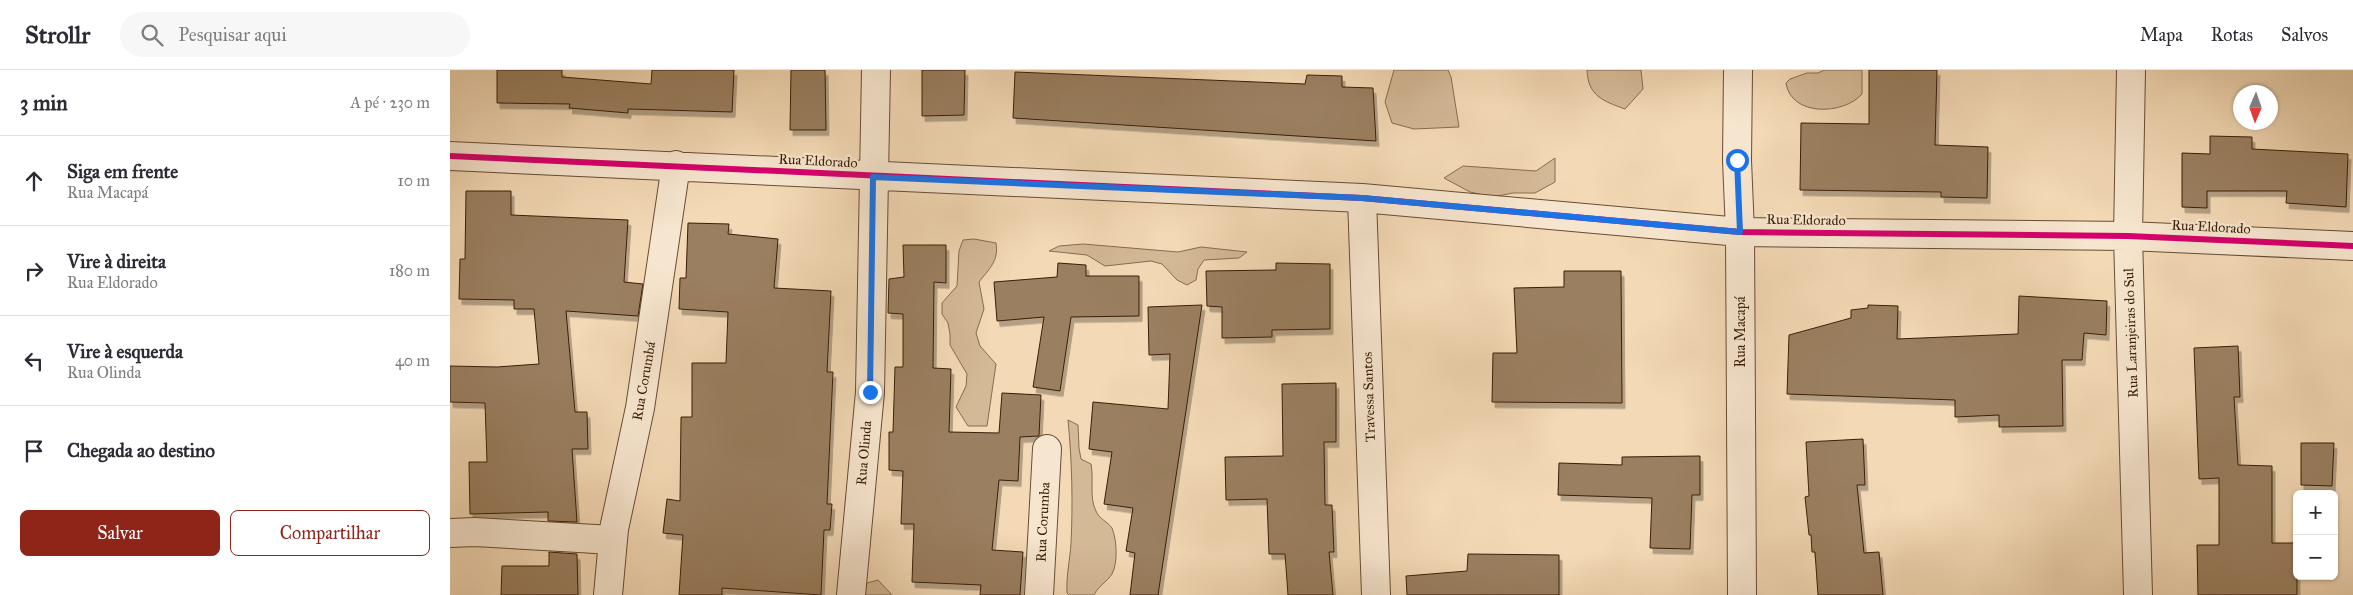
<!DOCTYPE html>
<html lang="pt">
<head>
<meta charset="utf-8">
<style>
  :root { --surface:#fff; --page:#f7f7f7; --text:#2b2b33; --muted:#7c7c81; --line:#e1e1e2; --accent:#8f2418 }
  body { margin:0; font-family:"IM FELL Great Primer",serif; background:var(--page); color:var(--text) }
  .controls { position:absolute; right:15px; bottom:15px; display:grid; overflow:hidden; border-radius:8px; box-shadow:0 1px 4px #0004 }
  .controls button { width:45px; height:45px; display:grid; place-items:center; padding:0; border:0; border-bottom:1px solid var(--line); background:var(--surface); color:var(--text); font:25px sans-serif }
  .compass { position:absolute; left:1783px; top:15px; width:45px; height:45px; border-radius:50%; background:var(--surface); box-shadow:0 1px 4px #0004; rotate:182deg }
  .stop { position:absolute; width:15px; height:15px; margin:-11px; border:4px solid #1a73e8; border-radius:50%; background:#fff }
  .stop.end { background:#1a73e8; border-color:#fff; box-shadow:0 1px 5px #0008 }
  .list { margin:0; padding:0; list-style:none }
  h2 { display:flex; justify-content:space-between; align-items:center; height:65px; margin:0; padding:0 20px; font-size:21px }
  h2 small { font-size:16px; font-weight:400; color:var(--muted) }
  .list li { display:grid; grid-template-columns:32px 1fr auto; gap:15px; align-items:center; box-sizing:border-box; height:90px; padding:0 20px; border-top:1px solid var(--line) }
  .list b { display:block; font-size:19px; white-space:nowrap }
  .list p { margin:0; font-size:16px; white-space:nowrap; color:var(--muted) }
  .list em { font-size:16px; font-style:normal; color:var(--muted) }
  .actions { display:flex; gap:10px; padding:15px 20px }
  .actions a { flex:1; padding:11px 0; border:1px solid var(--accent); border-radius:8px; text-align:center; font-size:18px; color:var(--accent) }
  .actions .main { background:var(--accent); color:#fff }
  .icon { flex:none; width:28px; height:28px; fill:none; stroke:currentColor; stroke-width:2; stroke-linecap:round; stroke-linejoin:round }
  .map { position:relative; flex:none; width:1903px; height:525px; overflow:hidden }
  header { display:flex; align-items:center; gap:30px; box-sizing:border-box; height:70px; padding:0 25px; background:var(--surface); border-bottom:1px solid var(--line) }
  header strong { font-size:24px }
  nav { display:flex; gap:28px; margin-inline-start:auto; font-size:18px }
  .search { width:350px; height:45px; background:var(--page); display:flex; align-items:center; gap:12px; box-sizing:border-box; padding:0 18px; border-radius:28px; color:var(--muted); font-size:19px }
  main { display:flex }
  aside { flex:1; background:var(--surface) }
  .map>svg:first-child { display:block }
  .green { fill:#d4b997; stroke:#876c4e }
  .building { fill:#9a7f61; stroke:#3a1e06; filter:url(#shadow) }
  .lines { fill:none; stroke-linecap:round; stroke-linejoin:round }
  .minor-casing { stroke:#684d32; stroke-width:30 }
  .minor { stroke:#f7e6cf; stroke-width:28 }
  .cycleway-casing { stroke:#f7e6cf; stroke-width:9 }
  .cycleway { stroke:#d6006c; stroke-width:6 }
  .route { stroke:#1a73e8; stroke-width:6 }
  .labels { text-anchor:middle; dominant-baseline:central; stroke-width:4.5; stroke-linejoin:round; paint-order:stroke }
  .street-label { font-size:14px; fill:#3a1e06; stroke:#f7e6cf }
</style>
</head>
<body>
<header>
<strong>Strollr</strong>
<div class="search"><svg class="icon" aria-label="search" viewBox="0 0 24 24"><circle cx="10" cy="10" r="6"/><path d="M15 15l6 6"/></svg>Pesquisar aqui</div>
<nav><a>Mapa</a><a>Rotas</a><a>Salvos</a></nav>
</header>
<main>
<aside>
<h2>3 min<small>A pé · 230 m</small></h2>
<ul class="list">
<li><svg class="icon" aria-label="ahead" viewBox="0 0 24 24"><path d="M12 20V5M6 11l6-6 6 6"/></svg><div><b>Siga em frente</b><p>Rua Macapá</p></div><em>10 m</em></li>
<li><svg class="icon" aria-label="right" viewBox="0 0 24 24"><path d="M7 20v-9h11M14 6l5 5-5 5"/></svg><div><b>Vire à direita</b><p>Rua Eldorado</p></div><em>180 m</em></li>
<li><svg class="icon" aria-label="left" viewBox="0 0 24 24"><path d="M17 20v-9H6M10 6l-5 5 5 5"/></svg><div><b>Vire à esquerda</b><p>Rua Olinda</p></div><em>40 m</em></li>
<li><svg class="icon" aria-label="arrive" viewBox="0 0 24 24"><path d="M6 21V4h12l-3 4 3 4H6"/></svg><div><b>Chegada ao destino</b></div></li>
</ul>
<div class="actions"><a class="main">Salvar</a><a>Compartilhar</a></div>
</aside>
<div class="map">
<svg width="1903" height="525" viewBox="0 0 1903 525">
  <defs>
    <filter id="shadow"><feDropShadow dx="3" dy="5.5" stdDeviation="0" flood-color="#0004"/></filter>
  </defs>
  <rect width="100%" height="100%" fill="#f3d9b5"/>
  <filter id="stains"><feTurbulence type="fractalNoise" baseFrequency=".004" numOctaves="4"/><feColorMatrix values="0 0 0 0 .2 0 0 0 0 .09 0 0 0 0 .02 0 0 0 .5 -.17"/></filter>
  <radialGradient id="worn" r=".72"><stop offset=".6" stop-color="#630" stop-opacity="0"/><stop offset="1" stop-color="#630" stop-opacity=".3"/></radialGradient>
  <path class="green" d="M 944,0 L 998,0 L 1001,7 L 1009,57 L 964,59 L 942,53 L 935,32 Z
    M 1137,0 L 1191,0 L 1193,19 L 1175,39 C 1153,31 1138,26 1137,0 Z
    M 1374,0 L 1412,0 L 1412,24 C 1394,45 1341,47 1336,13 L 1340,9 L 1357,3 L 1368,3 Z
    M 1105,88 L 1105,112 L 1085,123 L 1063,123 L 1042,127 L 1020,122 L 994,108 L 1013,96 L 1086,101 Z
    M 524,169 L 546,173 C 549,191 539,199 529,212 L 534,239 L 526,263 L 530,276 L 546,294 L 537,356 L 518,356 L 506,337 L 516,316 L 517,304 L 500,275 L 500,264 L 498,253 L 492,244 L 492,233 L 507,216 L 509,181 L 513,170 Z
    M 633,174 L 728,182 L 751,177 L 797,182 L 789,188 L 754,190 L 748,199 L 746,210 L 737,215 L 727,210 L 712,194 L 701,191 L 655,196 L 637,185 L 599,181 L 609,176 Z
    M 618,350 L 628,355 L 629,378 L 631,389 L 641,394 C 644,409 639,428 646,441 C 649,449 658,452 662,458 C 667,470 668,493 662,504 C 657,512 648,516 644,525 L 619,525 L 617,523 C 616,505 620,491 621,473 C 623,433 622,391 618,350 Z
    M 428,510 L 442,525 L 414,525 L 417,513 Z"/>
  <path class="building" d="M 47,0 L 112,0 L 112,7 L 201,14 L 202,0 L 284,0 L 282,42 L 178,39 L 178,43 L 119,38 L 120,34 L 47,33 Z
    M 341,0 L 375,0 L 376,60 L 340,60 Z
    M 472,0 L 515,0 L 514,45 L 472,46 Z
    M 1419,0 L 1487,0 L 1485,75 L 1538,77 L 1537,128 L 1491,127 L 1491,122 L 1350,120 L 1351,53 L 1419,54 Z
    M 565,2 L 855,14 L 857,5 L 892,6 L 892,17 L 923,18 L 926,71 L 563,48 Z
    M 1760,66 L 1802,67 L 1802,79 L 1898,84 L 1896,137 L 1836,133 L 1837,121 L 1757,121 L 1757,138 L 1732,137 L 1732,83 L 1760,84 Z
    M 16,121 L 61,121 L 61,145 L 178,150 L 174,212 L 193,214 L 188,246 L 116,241 L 125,342 L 137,342 L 138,379 L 122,379 L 127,452 L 98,451 L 98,442 L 20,444 L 19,392 L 37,392 L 35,333 L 0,332 L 0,296 L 47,297 L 89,294 L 84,239 L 64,239 L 64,230 L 9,229 L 10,189 L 15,189 Z
    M 238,153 L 279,154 L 278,164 L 328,169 L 324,218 L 381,221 L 377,302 L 383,302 L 377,434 L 382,434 L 380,460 L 374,460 L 371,525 L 272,518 L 272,525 L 229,525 L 233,465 L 213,463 L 217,429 L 230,431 L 231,347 L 242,347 L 242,293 L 276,293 L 278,242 L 229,239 L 230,208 L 236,208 Z
    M 453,175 L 496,175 L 496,213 L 484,212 L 483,298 L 501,299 L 499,362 L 549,363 L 552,323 L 591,325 L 589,366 L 570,367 L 568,411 L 549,410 L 542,480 L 573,482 L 570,525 L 530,525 L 531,515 L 462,512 L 464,454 L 451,454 L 453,401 L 439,400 L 439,362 L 443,362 L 445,297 L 453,297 L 453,244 L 438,243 L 439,209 L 454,207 Z
    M 608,193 L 636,195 L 636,206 L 689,206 L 689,246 L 621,247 L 610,321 L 583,317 L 594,247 L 547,251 L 544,212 L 607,207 Z
    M 826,193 L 880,194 L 880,259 L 822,260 L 822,267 L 772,268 L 772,237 L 757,236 L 756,201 L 826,200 Z
    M 1114,201 L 1171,201 L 1172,333 L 1042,332 L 1043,283 L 1067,283 L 1064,218 L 1114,217 Z
    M 1569,226 L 1657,231 L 1656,265 L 1634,263 L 1632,290 L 1612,290 L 1613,356 L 1549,357 L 1549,345 L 1505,347 L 1505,330 L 1337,324 L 1339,265 L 1401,248 L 1401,240 L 1418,238 L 1418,235 L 1448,236 L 1447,269 L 1568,264 Z
    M 752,235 L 708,525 L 680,525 L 685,483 L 676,481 L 683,438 L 654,434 L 662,382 L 639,379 L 643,332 L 718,339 L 720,284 L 699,285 L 698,237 Z
    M 1788,276 L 1790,327 L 1784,327 L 1788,395 L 1822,396 L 1822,473 L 1847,473 L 1847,525 L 1748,525 L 1747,475 L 1769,475 L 1769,408 L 1749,409 L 1744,278 Z
    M 886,313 L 886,372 L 874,372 L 875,435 L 882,435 L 884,482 L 879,482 L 883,525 L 838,525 L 835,484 L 819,484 L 817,429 L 776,430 L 775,387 L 833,386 L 832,314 Z
    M 1413,369 L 1415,415 L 1407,415 L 1414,483 L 1429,482 L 1433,525 L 1368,525 L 1365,482 L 1362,482 L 1361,465 L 1359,465 L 1355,427 L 1359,426 L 1356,372 Z
    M 1851,373 L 1884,373 L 1882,416 L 1851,415 Z
    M 1250,386 L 1250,425 L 1242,425 L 1240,479 L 1200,478 L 1202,428 L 1108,425 L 1109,393 L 1172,395 L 1172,387 Z
    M 99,482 L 127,484 L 128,525 L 51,525 L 52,496 L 99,496 Z
    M 1018,484 L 1109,485 L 1109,525 L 957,525 L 956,506 L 1017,501 Z"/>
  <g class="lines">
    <g class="minor-casing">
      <path id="minor" d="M 1288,0 L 1287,90 L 1290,162 L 1292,525
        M 1681,0 L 1678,166 L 1688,525
        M 0,86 L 912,128 L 1290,162 L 1678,166 L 1903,176
        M 912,128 L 926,525
        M 0,463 L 25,462 L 163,470
        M 158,525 L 164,459 L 190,338 L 226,95
        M 401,525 L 420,322 L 426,0
        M 589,525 L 597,379"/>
    </g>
    <use href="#minor" class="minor"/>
    <g class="cycleway-casing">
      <path id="cycleway" d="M 0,86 L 912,128 L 1290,162 L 1678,166 L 1903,176"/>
    </g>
    <use href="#cycleway" class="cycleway"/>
  </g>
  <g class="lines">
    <path class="route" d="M 420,322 L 423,107 L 912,128 L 1290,162 L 1287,90"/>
  </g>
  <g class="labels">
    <g class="street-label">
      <text transform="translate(368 91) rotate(3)">Rua Eldorado</text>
      <text transform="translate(1356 150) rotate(1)">Rua Eldorado</text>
      <text transform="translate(1761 157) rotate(3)">Rua Eldorado</text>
      <text transform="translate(1290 262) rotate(-90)">Rua Macapá</text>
      <text transform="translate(1681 263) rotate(-92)">Rua Laranjeiras do Sul</text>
      <text transform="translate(194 311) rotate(-80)">Rua Corumbá</text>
      <text transform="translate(919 327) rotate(-92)">Travessa Santos</text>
      <text transform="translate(414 383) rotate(-85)">Rua Olinda</text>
      <text transform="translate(593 452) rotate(-87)">Rua Corumba</text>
    </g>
  </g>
  <rect width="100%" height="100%" filter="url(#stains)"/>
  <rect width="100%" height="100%" fill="url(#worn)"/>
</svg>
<div class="controls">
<button>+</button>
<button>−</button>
</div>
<svg class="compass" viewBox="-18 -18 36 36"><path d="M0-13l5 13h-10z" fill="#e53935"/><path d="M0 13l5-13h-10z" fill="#7c7c81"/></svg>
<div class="stop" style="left:1287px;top:90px"></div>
<div class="stop end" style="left:420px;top:322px"></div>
</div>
</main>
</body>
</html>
